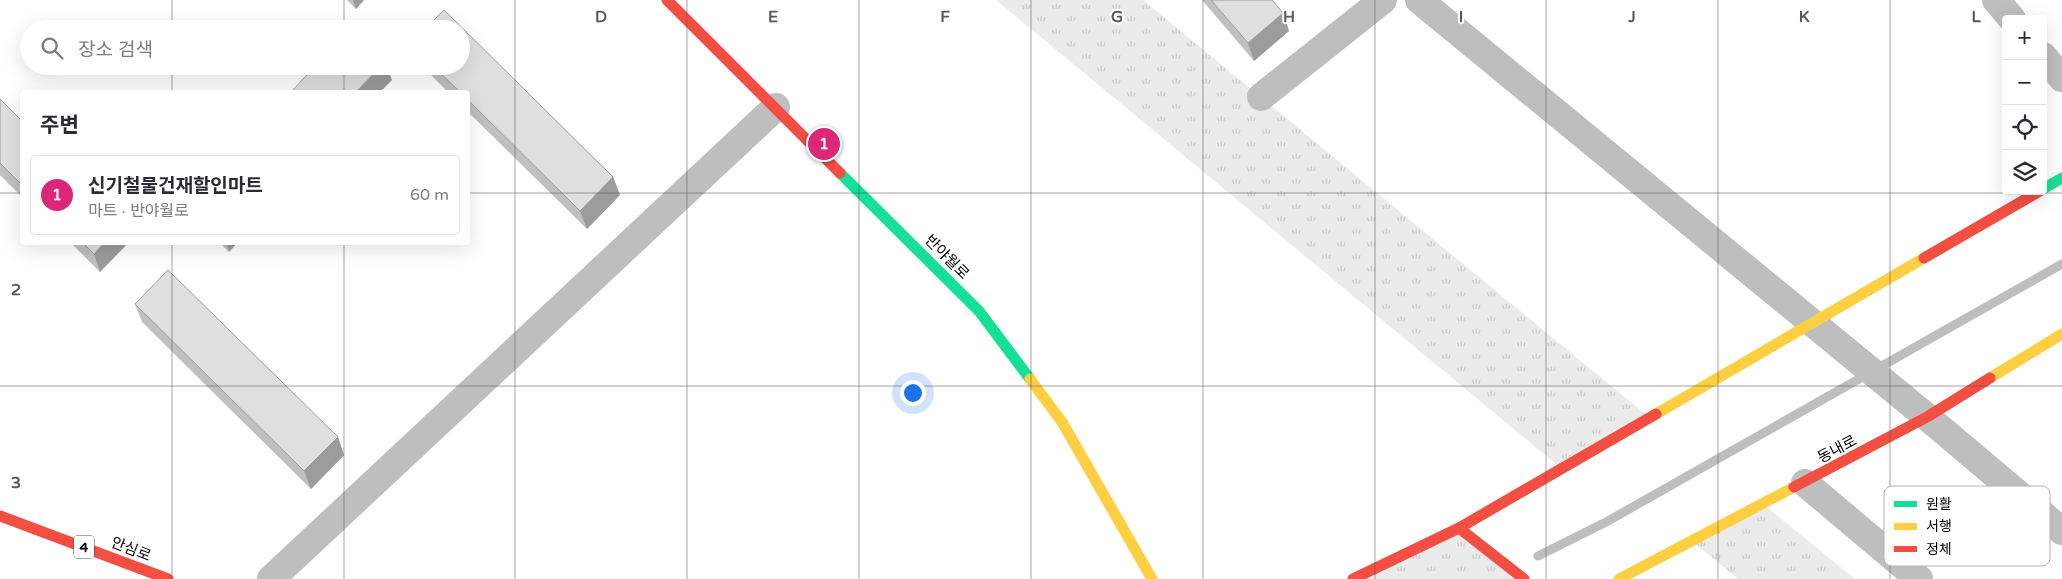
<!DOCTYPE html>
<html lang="ko">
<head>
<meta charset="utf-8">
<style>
  :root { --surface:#fff; --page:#f7f7f7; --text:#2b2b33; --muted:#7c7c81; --line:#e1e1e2; --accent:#db2777 }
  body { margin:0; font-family:"Varela Round","Noto Sans KR",sans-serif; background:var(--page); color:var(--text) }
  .controls { position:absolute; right:15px; top:15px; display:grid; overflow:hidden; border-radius:5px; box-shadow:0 5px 20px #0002 }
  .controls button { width:45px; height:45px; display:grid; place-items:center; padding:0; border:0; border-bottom:1px solid var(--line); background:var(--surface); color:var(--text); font:25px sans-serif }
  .you { position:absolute; left:912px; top:392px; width:18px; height:18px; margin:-12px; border:4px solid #fff; border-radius:50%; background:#1a73e8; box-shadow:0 0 0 8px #1a73e833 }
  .badge { display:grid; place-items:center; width:32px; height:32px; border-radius:50%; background:var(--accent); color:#fff; font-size:16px; font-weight:700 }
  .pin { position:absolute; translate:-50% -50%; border:2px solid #fff; box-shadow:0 1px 5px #0006 }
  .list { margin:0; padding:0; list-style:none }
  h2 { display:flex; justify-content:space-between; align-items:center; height:65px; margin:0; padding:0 20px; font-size:21px }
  h2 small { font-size:16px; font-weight:400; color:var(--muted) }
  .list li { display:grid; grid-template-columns:32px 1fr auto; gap:15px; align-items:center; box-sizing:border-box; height:80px; margin:0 10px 10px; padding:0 10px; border:1px solid var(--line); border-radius:5px }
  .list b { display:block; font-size:19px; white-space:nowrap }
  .list p { margin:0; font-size:16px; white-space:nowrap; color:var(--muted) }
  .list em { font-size:16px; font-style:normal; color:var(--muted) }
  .icon { flex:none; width:28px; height:28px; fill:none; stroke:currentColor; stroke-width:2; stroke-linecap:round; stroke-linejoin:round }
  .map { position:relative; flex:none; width:2062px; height:579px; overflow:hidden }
  .search { position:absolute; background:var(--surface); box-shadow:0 5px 20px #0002; left:20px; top:20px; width:450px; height:55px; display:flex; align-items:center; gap:12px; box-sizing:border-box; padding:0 18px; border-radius:28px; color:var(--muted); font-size:19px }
  .panel { position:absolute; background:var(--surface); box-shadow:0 5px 20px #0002; left:20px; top:90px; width:450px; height:155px; border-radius:5px }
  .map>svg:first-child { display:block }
  .grass { fill:url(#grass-tufts) }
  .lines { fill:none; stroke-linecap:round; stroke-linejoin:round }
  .stream { stroke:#bebebe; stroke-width:9 }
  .street { stroke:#bebebe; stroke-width:28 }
  .fast { stroke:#16e098; stroke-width:11 }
  .slow { stroke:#ffcf43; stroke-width:11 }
  .jam { stroke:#f24e42; stroke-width:11 }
  .wall { fill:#c0c0c0 }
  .shaded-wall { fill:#9c9c9c }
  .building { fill:#dfdfdf; stroke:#9c9c9c }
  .grid { fill:none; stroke:#595959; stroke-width:1; stroke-opacity:0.55 }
  .labels { text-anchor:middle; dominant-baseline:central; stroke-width:4; stroke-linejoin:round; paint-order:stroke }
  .shield { fill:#fff; stroke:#4c4c4c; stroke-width:1 }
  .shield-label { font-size:14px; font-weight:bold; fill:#000 }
  .street-label { font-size:15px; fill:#000; stroke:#fff }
  .key { fill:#fff; stroke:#b2b2b2; stroke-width:1 }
  .key-label { font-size:14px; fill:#000 }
  .grid-label { font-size:16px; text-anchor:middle; font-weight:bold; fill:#595959; stroke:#fff; stroke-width:4; stroke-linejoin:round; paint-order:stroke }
</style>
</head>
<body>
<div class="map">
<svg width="2062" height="579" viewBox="0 0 2062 579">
  <defs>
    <pattern id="grass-tufts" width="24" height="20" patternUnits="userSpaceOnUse" patternTransform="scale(1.25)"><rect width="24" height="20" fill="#ebebeb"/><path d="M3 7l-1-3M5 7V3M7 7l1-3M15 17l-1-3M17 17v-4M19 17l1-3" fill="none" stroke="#c8c8c8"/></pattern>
  </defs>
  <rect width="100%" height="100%" fill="#fff"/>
  <path class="grass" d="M 996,0 L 1143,0 L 1650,418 L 1562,469 Z
    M 1763,504 L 1855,579 L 1738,579 L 1692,541 Z
    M 1459,528 L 1524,579 L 1353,579 Z"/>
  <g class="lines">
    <path class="stream" d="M 1538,556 L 1608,521 L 2062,264"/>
    <path class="street" d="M 1419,0 L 1927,417 L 2062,531
      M 1996,0 L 2012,19
      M 2043,56 L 2062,78
      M 1261,97 L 1383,0
      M 1805,483 L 1919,579
      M 271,579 L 776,107"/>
    <path class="fast" d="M 840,173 L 979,311 L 1030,379
      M 2043,189 L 2062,178"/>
    <path class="slow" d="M 1990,378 L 2062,334
      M 1030,379 L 1062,422 L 1152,579
      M 1656,414 L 1924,258
      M 1619,579 L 1794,487"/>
    <path class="jam" d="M 667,0 L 840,173
      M 1924,258 L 2040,191
      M 1794,487 L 1927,417 L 1990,378
      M 0,516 L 168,579
      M 1459,528 L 1524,579
      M 1353,579 L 1459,528 L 1656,414"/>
  </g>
  <path class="wall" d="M 347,0 L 364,0 L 356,9 Z
    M 1202,0 L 1272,0 L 1283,13 L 1289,31 L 1254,61 Z
    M 422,66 L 461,66 L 613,177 L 620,195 L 587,229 L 468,112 L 468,92 L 448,92 Z
    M 0,99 L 22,121 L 22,197 L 0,175 Z
    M 70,242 L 129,242 L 100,272 Z
    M 219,242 L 238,242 L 229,252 Z
    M 135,304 L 338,437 L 344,455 L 311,489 L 142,322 Z"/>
  <path class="shaded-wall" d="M 353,0 L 364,0 L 356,9 Z
    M 1283,13 L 1289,31 L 1254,61 L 1248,43 Z
    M 381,66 L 387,66 L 392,80 L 380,92 L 356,92 Z
    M 613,177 L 620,195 L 587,229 L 580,211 Z
    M 105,242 L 129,242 L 100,272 L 94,254 Z
    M 226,242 L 238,242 L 229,252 Z
    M 338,437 L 344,455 L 311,489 L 304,471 Z"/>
  <path class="building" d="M 1211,0 L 1272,0 L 1283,13 L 1248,43 Z
    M 444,10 L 613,177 L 580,211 L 468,100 L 468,92 L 460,92 L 433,66 L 461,66 L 461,29 L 425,29 Z
    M 315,66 L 381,66 L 356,92 L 291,92 Z
    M 0,99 L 22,121 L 22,185 L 0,163 Z
    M 82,242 L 105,242 L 94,254 Z
    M 168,270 L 338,437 L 304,471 L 135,304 Z"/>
  <path class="grid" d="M 172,0 L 172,29M 344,0 L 344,29M 515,0 L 515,579M 687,0 L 687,579M 859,0 L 859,579M 1031,0 L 1031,579M 1203,0 L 1203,579M 1375,0 L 1375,579M 1546,0 L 1546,579M 1718,0 L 1718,579M 1890,0 L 1890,579M 172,66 L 172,92M 344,66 L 344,92M 0,193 L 22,193M 468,193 L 2062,193M 172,242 L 172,579M 344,242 L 344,579M 0,386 L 2062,386"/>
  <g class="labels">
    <rect class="shield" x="74" y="535.5" width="20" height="23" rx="4"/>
    <g class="shield-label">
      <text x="84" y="547">4</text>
    </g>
    <g class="street-label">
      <text transform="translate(947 257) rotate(45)">반야월로</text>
      <text transform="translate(1837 449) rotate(-28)">동내로</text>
      <text transform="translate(131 549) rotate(21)">안심로</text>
    </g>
  </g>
  <rect x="1884" y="486" width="166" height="80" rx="8" class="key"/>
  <rect x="1894" y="501" width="23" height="6" fill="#16e098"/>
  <rect x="1894" y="523" width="23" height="7" fill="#ffcf43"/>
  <rect x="1894" y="546" width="23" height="6" fill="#f24e42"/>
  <g class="key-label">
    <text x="1926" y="509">원활</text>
    <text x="1926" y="531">서행</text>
    <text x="1926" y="554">정체</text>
  </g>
  <g class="grid-label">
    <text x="601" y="22">D</text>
    <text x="773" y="22">E</text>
    <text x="945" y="22">F</text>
    <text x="1117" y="22">G</text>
    <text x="1289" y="22">H</text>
    <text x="1461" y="22">I</text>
    <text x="1632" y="22">J</text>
    <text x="1804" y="22">K</text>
    <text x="1976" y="22">L</text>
    <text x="16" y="295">2</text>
    <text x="16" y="488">3</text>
  </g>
</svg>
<div class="controls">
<button>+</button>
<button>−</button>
<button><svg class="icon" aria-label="locate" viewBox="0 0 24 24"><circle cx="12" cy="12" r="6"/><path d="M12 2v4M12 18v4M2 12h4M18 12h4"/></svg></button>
<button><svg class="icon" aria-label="layers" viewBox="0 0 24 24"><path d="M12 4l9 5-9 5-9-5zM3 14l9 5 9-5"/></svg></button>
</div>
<div class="you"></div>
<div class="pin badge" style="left:824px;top:144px">1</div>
<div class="search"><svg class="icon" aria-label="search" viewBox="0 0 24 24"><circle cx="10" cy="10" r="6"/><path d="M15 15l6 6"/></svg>장소 검색</div>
<section class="panel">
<h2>주변<small></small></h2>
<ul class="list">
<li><span class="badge">1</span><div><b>신기철물건재할인마트</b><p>마트 · 반야월로</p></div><em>60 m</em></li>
</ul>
</section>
</div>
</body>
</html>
